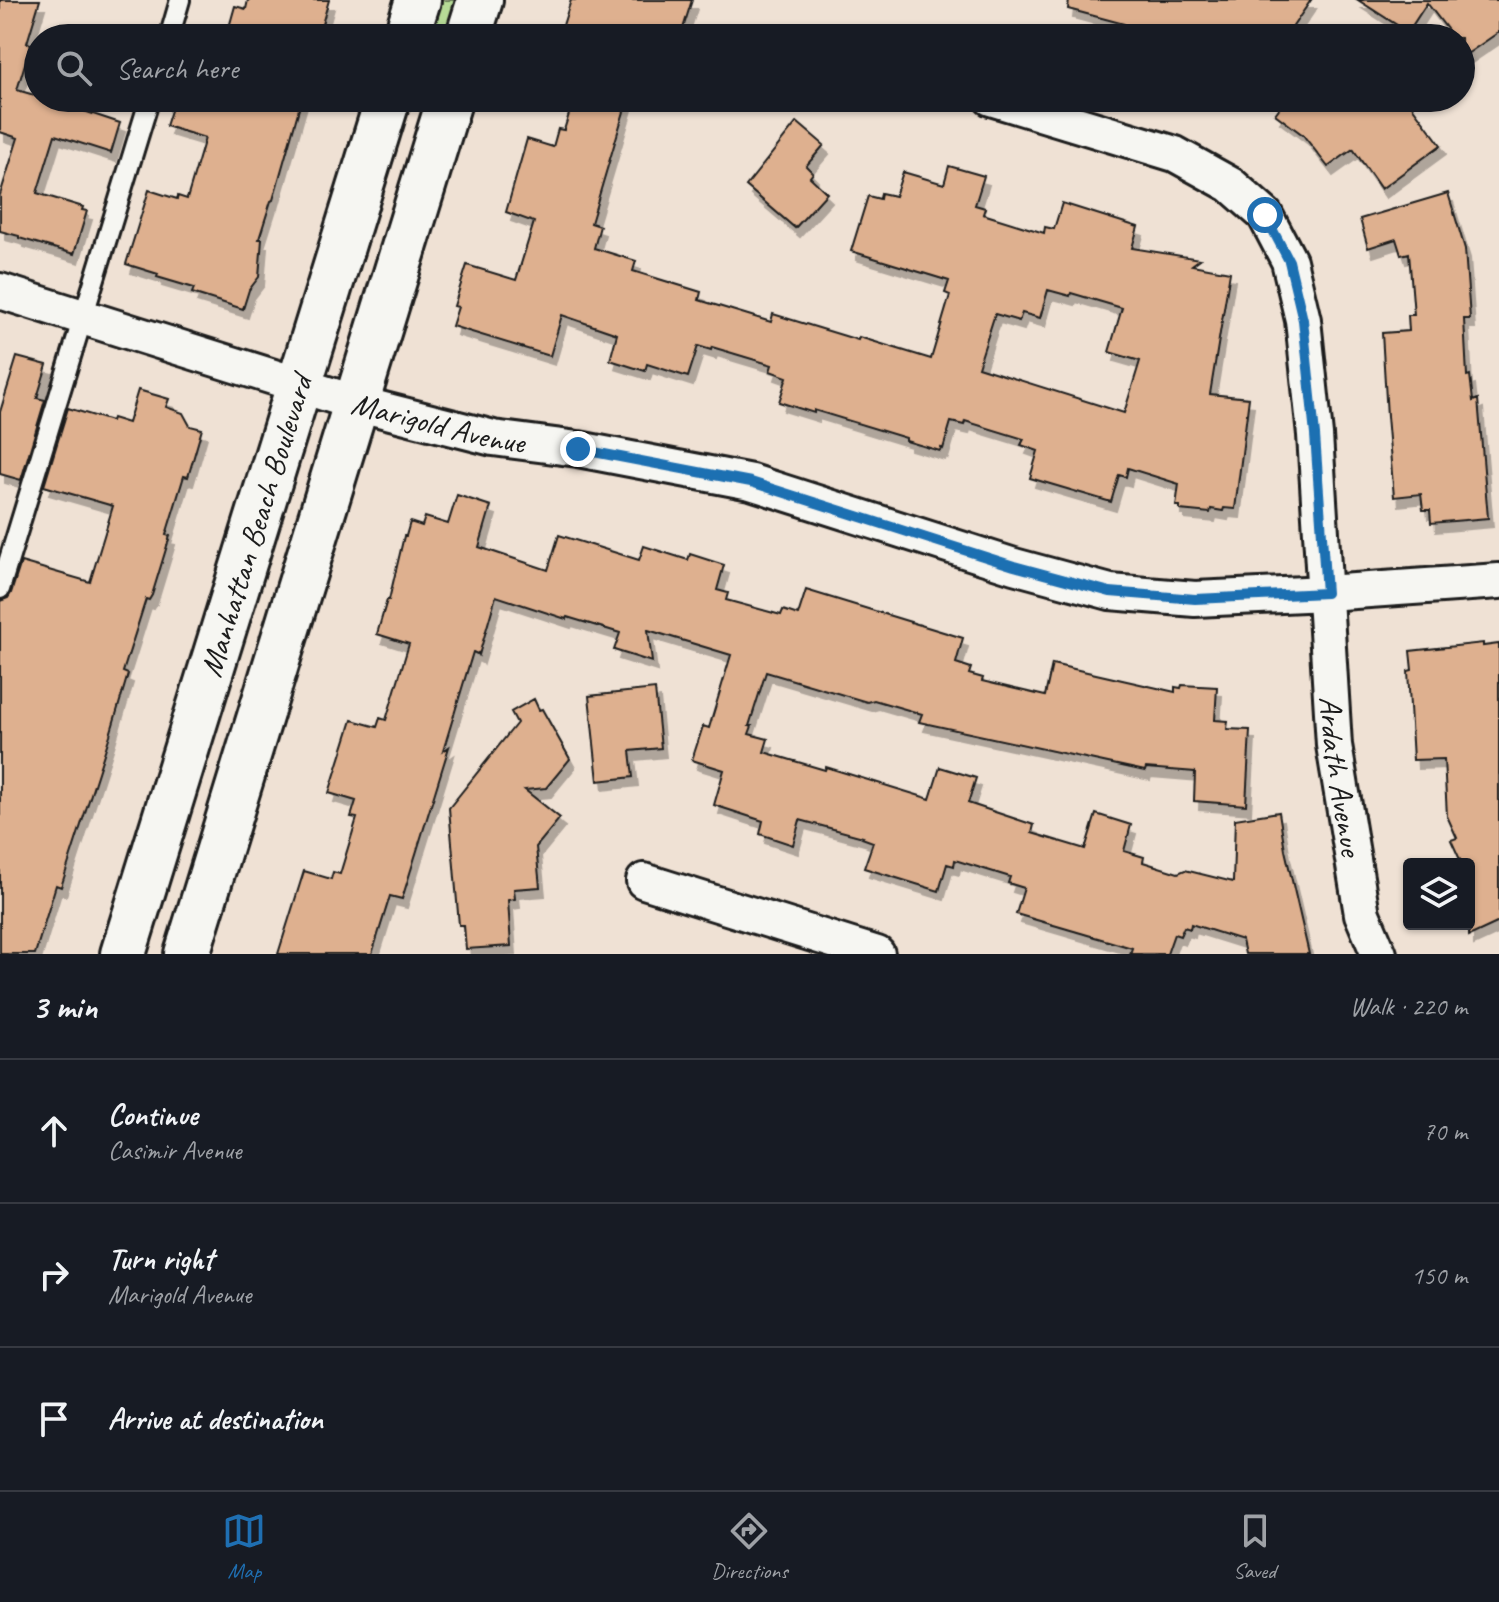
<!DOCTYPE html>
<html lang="en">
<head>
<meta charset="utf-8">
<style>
  :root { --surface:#171b24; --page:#20242c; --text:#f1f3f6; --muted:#9ea1a6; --line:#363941; --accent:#1f6fb2 }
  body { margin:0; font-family:Caveat,sans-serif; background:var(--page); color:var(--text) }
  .controls { position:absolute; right:24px; bottom:24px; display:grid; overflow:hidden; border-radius:8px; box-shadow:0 2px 6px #0004 }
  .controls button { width:72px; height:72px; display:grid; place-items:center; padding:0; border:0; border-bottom:2px solid var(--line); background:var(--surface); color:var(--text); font:40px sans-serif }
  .stop { position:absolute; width:24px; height:24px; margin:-18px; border:6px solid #1f6fb2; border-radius:50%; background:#fff }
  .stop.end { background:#1f6fb2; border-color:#fff; box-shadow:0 2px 8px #0008 }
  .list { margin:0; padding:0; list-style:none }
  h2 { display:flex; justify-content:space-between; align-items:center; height:104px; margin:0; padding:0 32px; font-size:34px }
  h2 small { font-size:26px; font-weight:400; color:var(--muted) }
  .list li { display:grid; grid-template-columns:52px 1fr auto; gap:24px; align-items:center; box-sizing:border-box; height:144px; padding:0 32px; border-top:2px solid var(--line) }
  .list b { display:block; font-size:30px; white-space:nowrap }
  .list p { margin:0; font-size:26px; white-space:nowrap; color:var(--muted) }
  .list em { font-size:26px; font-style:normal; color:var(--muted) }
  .icon { flex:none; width:44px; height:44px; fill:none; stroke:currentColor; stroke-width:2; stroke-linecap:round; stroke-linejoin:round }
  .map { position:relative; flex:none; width:1499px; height:954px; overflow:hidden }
  .search { position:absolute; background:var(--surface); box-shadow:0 2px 6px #0004; left:24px; right:24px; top:24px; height:88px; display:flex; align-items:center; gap:20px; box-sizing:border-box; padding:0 28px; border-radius:44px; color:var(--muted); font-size:30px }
  .sheet { height:536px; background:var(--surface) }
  nav { display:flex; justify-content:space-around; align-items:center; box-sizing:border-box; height:112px; border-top:2px solid var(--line); background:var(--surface); font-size:22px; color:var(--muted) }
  nav a { display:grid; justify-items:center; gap:4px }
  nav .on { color:var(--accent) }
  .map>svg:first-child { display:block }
  .green { fill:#b6db96; stroke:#697c59; stroke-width:2 }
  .building { fill:#deb08f; stroke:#1c1c1c; stroke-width:2; fill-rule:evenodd; filter:url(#shadow) }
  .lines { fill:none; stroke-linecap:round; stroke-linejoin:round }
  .lane-casing { stroke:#1c1c1c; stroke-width:24 }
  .street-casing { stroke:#1c1c1c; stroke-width:40 }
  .primary-casing { stroke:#1c1c1c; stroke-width:50 }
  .lane { stroke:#f6f6f2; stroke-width:18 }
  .street { stroke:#f6f6f2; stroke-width:34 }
  .primary { stroke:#f6f6f2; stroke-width:44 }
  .route { stroke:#1f6fb2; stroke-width:10 }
  .labels { text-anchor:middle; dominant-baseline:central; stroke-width:7; stroke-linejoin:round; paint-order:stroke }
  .street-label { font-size:32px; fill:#1c1c1c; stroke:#f6f6f2 }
</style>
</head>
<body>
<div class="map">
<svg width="1499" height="954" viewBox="0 0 1499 954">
  <defs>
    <filter id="shadow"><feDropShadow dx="5" dy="9" stdDeviation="0" flood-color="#0004"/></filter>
  </defs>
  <rect width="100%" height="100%" fill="#efe1d4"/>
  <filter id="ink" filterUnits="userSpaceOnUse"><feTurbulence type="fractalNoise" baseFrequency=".0125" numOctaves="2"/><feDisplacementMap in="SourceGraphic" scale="16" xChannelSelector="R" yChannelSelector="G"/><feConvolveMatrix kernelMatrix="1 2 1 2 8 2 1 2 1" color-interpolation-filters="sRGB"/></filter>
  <g filter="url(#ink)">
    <path class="green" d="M 438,0 L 456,0 L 444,38 L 428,38 Z"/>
    <path class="building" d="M 0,0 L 40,0 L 27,43 L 31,44 L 17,90 L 38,96 L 38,98 L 45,98 L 120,123 L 111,153 L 55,135 L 37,193 L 83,207 L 82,210 L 87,211 L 74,254 L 19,238 L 19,236 L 0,231 L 0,195 L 18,138 L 0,132 Z
      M 248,0 L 329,0 L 318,38 L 226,38 L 235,6 L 246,9 Z
      M 571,0 L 692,0 L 680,38 L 559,38 Z
      M 1069,0 L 1311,0 L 1285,38 L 1120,38 L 1124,24 L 1068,9 Z
      M 1358,0 L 1499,0 L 1499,32 L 1467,54 L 1461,46 L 1461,38 L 1454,38 L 1427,3 L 1408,32 Z
      M 175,98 L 302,98 L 273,200 L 271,201 L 259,239 L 262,239 L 259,277 L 249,290 L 243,309 L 192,293 L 194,288 L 157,277 L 158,274 L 126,264 L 149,190 L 177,199 L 178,196 L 187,199 L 205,138 L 166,126 Z
      M 574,98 L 628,98 L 591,223 L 600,226 L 594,248 L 636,261 L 633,271 L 701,292 L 699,300 L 771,322 L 773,314 L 858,340 L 859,337 L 931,359 L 950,295 L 945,293 L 949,281 L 851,251 L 868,196 L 880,199 L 881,193 L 895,196 L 903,172 L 944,184 L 949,166 L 984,176 L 975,205 L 985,208 L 983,214 L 1044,233 L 1045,227 L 1054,229 L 1062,203 L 1138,227 L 1132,248 L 1200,259 L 1192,265 L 1230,272 L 1210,394 L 1249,398 L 1235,509 L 1224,508 L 1223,511 L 1211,509 L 1210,513 L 1180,510 L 1180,506 L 1176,506 L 1179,484 L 1128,468 L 1126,477 L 1119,475 L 1111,502 L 1030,478 L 1038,451 L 1021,445 L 1024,439 L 965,421 L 964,425 L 951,422 L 943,449 L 941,448 L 940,451 L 906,441 L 906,438 L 814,410 L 814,413 L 779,402 L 787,377 L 770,371 L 772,365 L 712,347 L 711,350 L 698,346 L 688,377 L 647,364 L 645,371 L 610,360 L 617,334 L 562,315 L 550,356 L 452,326 L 458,307 L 454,306 L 467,265 L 516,280 L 534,222 L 506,212 L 527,139 L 553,147 L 558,129 L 564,130 ZM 1048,290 L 1070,296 L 1071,293 L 1122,308 L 1109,352 L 1140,361 L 1124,413 L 978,367 L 995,314 L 1019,321 L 1022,313 L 1040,318 Z
      M 1287,98 L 1406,98 L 1441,145 L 1381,189 L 1353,149 L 1328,167 L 1303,135 L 1275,114 Z
      M 797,122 L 824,145 L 806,166 L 813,173 L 810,177 L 827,193 L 795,228 L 746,186 Z
      M 1448,193 L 1465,249 L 1470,319 L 1464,319 L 1467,376 L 1470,375 L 1473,401 L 1478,399 L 1488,518 L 1431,523 L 1430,510 L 1423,510 L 1421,494 L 1394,497 L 1387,416 L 1382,333 L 1409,331 L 1408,315 L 1414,315 L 1409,253 L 1401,255 L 1396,239 L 1368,248 L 1360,219 Z
      M 17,357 L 47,365 L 37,398 L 45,400 L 21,480 L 0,474 L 0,412 Z
      M 138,390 L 169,399 L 166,407 L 183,413 L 190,426 L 202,429 L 188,477 L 184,476 L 166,535 L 170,536 L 152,595 L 149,600 L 146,599 L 123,672 L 128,674 L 110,735 L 61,887 L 56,885 L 35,954 L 0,954 L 0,601 L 8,598 L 11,593 L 21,562 L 90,582 L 113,506 L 44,486 L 68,408 L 111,421 L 112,418 L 128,423 Z
      M 457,495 L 491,506 L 479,547 L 548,570 L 559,535 L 639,560 L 644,546 L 688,560 L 690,554 L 724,565 L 717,590 L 728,593 L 726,600 L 781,615 L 783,610 L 798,615 L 806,590 L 963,638 L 956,663 L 971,668 L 969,674 L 983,678 L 982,681 L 1045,696 L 1052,664 L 1175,692 L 1175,687 L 1181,688 L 1182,685 L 1217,687 L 1215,720 L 1228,721 L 1227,729 L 1250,730 L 1246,805 L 1194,801 L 1195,772 L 1146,768 L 1145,771 L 919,722 L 922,714 L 874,700 L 867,702 L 766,672 L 749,726 L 752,726 L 749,734 L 768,739 L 764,752 L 825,770 L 826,767 L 930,799 L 940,767 L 976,778 L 968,803 L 1034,825 L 1032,833 L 1085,849 L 1096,814 L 1131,825 L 1124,851 L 1144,857 L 1143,862 L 1178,873 L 1185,870 L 1233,882 L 1235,819 L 1279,812 L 1285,850 L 1309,954 L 1245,954 L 1242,940 L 1191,924 L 1190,929 L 1184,927 L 1180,936 L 1174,934 L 1167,954 L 1130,954 L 1132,948 L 1016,914 L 1024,888 L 1008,883 L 1010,877 L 955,860 L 954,866 L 947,864 L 939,891 L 864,868 L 873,842 L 862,838 L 863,837 L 800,820 L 793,845 L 760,834 L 763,821 L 714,805 L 724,770 L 692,760 L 703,726 L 709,728 L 731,655 L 648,630 L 652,662 L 614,650 L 620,633 L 567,617 L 566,619 L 496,596 L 479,655 L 478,653 L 477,654 L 473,652 L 443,751 L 449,747 L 402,899 L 390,896 L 372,954 L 278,954 L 304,871 L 331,879 L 333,872 L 340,874 L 357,818 L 351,817 L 356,801 L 329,793 L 352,720 L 377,727 L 380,718 L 386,720 L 409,644 L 377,634 L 387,600 L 389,600 L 404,536 L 406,536 L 410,522 L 422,526 L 425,517 L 448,524 Z
      M 1483,643 L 1483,646 L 1499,644 L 1499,922 L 1469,936 L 1469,864 L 1462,864 L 1451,840 L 1457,838 L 1447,816 L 1444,759 L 1413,760 L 1408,671 L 1412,670 L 1410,651 Z
      M 655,689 L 661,748 L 630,751 L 633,777 L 598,781 L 589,696 Z
      M 534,699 L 539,710 L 542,709 L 570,759 L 546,788 L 525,790 L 560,818 L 536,847 L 540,887 L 514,889 L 515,899 L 508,900 L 511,946 L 466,949 L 464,925 L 459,925 L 449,808 L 517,723 L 511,712 Z"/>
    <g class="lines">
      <g class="lane-casing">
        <path id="lane" d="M 169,38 L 180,0
          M 0,589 L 150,98"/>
      </g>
      <g class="street-casing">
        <g id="street">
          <path id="s1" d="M 991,98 L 1175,154 L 1231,185 L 1265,215 L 1289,261 L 1303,320 L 1315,435 L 1334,745 L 1362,914 L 1379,954"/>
          <path id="s2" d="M 0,291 L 356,403 L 493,438 L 578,449 L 751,482 L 1014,566 L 1110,592 L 1195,599 L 1326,593 L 1499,581"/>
          <path d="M 644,881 L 877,954"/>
        </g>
      </g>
      <g class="primary-casing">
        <g id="primary">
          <path d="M 406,38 L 418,0"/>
          <path d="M 468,38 L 480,0"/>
          <path id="s3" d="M 123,954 L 388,98"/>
          <path d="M 187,954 L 450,98"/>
        </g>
      </g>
      <use href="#lane" class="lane"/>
      <use href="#street" class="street"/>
      <use href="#primary" class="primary"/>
    </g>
  </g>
  <g class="lines" filter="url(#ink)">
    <path class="route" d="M 578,449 L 751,482 L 1014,566 L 1110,592 L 1195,599 L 1326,593 L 1315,435 L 1303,320 L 1289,261 L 1265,215"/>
  </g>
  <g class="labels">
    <g class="street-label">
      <text stroke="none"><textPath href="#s2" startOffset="458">Marigold Avenue</textPath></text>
      <text stroke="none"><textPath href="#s3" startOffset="448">Manhattan Beach Boulevard</textPath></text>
      <text stroke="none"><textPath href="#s1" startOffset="872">Ardath Avenue</textPath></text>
    </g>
  </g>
</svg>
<div class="controls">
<button><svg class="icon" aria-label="layers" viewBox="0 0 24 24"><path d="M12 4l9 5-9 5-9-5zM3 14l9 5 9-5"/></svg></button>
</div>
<div class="stop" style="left:1265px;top:215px"></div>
<div class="stop end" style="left:578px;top:449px"></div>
<div class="search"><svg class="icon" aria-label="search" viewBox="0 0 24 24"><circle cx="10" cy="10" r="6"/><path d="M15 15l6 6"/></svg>Search here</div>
</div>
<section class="sheet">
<h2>3 min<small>Walk · 220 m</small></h2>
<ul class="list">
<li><svg class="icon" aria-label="ahead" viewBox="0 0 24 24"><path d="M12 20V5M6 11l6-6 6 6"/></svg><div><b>Continue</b><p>Casimir Avenue</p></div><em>70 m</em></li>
<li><svg class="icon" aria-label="right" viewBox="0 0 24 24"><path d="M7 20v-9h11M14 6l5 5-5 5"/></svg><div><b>Turn right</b><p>Marigold Avenue</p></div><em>150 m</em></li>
<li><svg class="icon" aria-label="arrive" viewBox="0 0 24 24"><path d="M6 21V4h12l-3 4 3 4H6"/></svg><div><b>Arrive at destination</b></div></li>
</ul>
</section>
<nav>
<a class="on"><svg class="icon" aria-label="map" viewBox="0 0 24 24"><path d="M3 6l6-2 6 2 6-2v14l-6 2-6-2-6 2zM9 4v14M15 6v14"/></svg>Map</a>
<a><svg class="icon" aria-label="directions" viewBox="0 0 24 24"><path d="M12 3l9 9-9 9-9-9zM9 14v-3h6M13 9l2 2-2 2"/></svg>Directions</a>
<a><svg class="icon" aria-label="saved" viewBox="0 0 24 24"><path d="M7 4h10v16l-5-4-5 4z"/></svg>Saved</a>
</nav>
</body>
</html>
